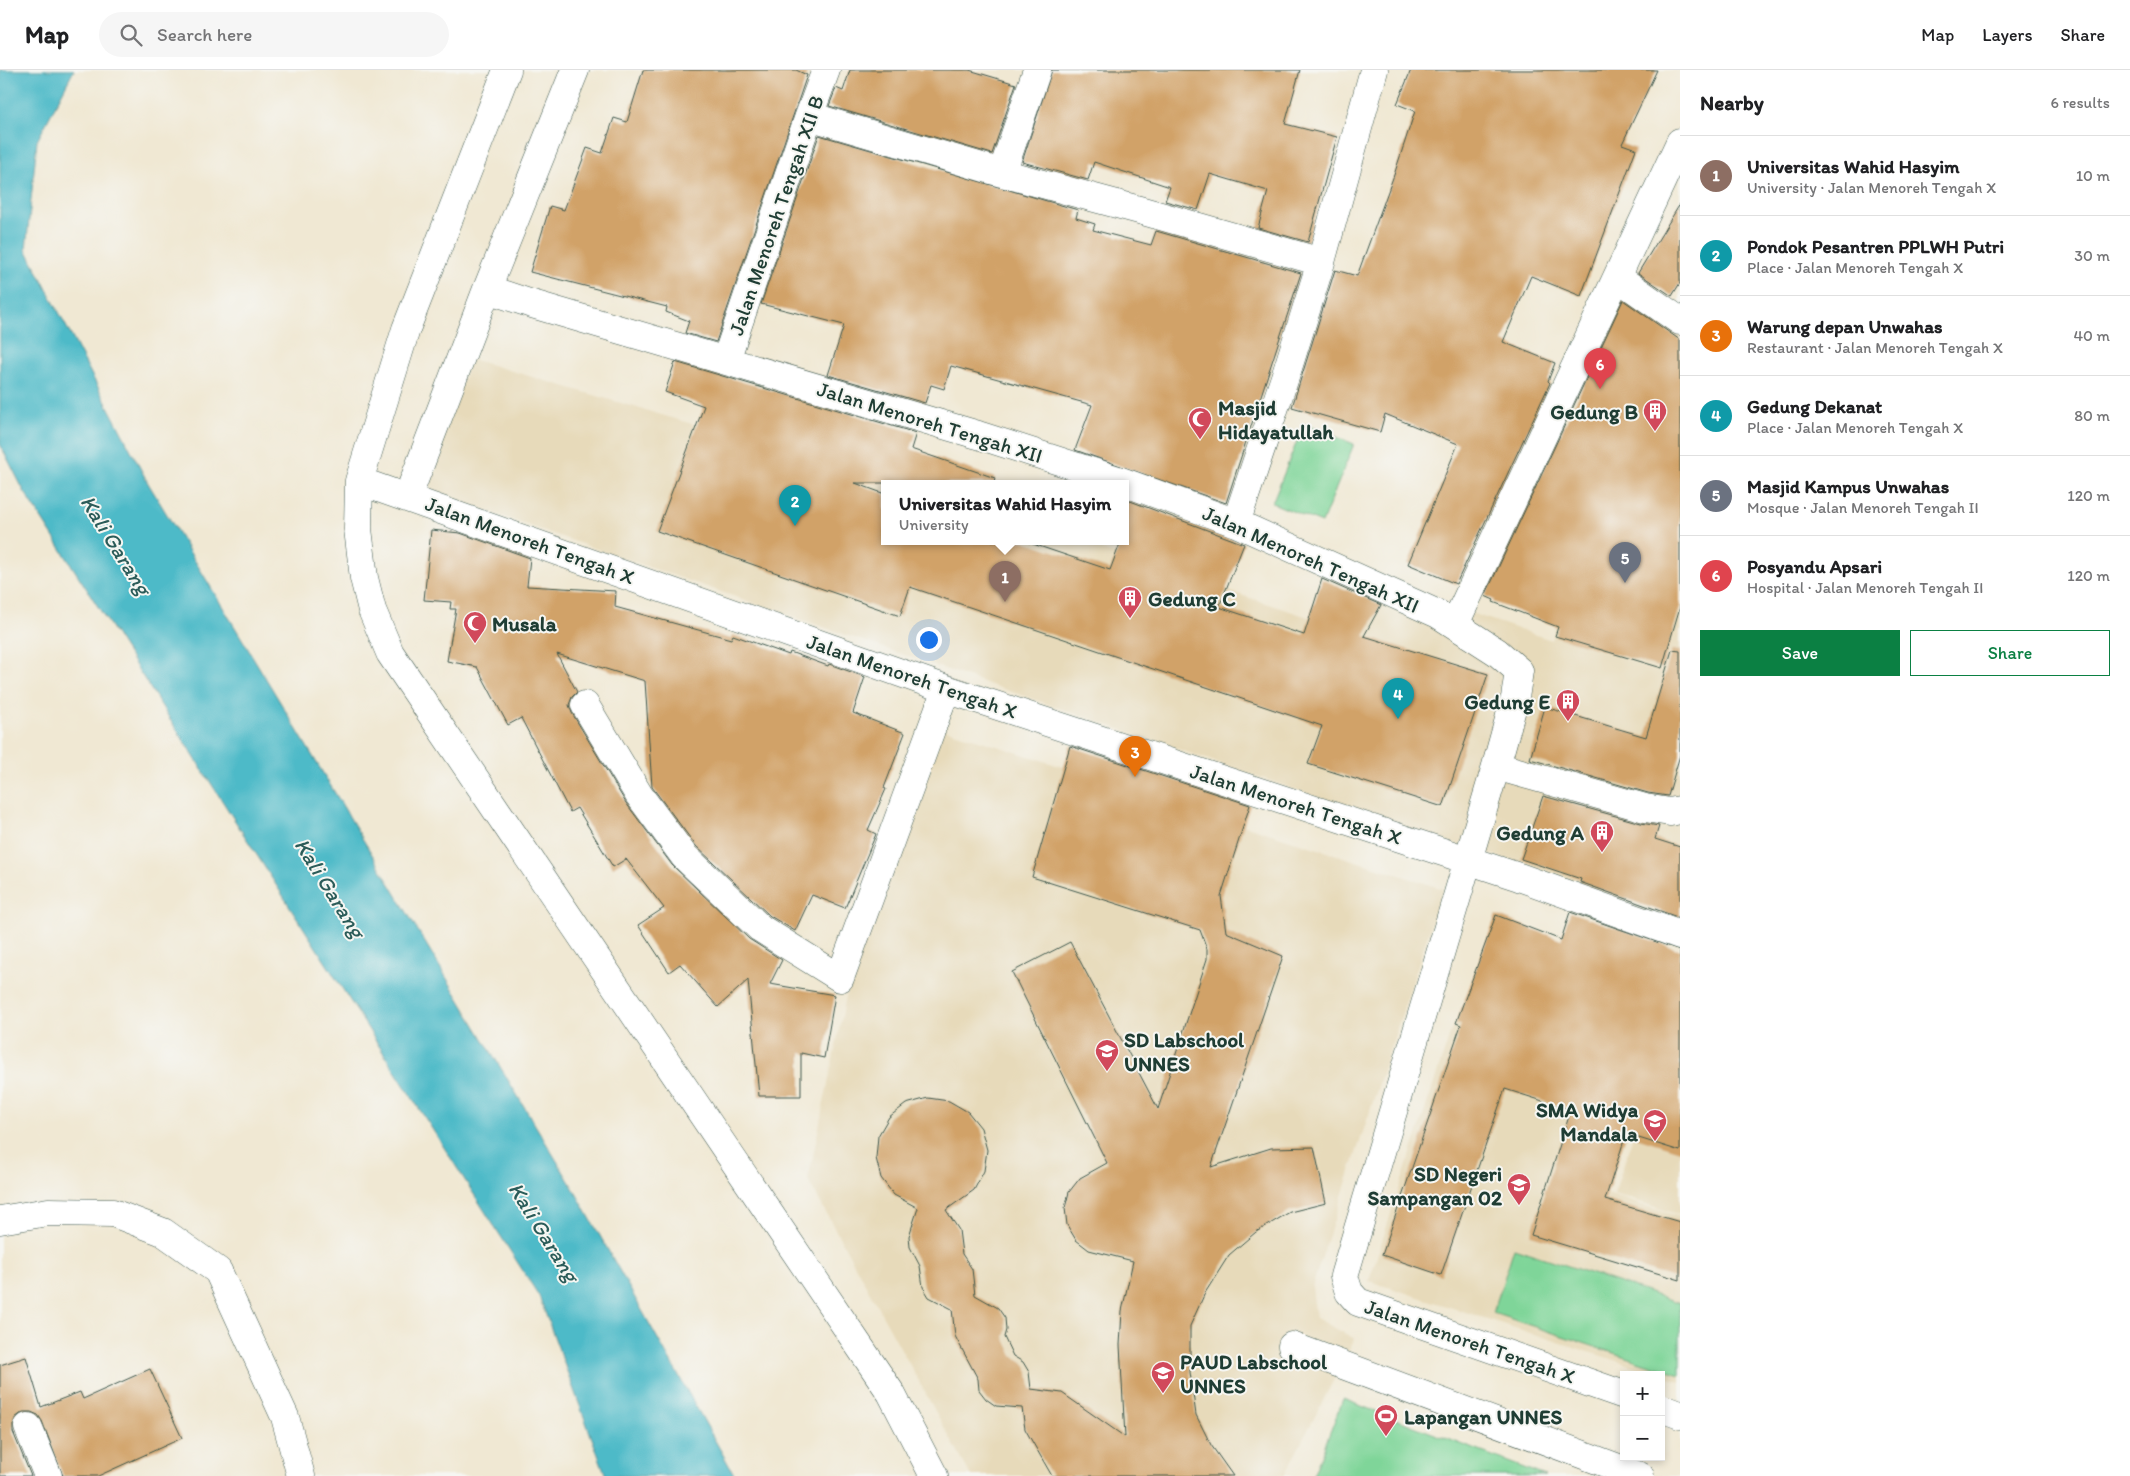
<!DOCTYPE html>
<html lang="en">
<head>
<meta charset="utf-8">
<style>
  :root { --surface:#fff; --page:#f6f6f6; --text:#202124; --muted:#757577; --line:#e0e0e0; --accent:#0b8043 }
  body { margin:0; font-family:Itim,sans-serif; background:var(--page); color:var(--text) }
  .controls { position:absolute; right:15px; bottom:15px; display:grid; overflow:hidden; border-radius:0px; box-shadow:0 2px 8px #0003 }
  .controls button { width:45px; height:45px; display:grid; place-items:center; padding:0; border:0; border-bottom:1px solid var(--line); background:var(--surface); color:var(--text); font:25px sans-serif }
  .you { position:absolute; left:928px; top:569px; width:18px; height:18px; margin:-12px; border:4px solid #fff; border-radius:50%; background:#1a73e8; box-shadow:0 0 0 8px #1a73e833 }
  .badge { display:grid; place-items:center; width:32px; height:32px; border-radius:50%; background:var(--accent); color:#fff; font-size:16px; font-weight:700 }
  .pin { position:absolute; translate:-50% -41px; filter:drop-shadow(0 1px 2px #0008) }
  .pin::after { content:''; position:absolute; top:26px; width:18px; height:15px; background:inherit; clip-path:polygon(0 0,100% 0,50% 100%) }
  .popup { position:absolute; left:881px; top:410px; width:248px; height:65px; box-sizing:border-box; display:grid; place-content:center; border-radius:0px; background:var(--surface); filter:drop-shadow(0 1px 4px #0005); font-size:16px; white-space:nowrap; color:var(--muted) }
  .popup b { font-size:19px; color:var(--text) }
  .popup::after { content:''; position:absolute; left:50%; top:100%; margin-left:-10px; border:10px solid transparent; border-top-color:var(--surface) }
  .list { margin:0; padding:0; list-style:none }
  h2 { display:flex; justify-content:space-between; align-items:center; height:65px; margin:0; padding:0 20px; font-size:21px }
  h2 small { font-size:16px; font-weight:400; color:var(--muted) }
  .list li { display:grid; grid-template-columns:32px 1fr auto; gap:15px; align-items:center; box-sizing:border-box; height:80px; padding:0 20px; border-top:1px solid var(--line) }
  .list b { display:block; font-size:19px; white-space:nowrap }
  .list p { margin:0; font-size:16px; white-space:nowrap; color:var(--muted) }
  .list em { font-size:16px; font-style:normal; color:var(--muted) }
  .actions { display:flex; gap:10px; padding:15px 20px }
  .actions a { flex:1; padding:11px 0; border:1px solid var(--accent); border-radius:0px; text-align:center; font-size:18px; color:var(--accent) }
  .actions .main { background:var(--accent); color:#fff }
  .icon { flex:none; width:28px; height:28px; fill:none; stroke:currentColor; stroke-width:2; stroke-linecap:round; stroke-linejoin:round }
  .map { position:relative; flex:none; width:1680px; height:1406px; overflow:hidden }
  header { display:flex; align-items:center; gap:30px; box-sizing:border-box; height:70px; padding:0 25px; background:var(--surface); border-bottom:1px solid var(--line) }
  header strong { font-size:24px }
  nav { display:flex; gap:28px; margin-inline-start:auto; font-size:18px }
  .search { width:350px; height:45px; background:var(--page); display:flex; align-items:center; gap:12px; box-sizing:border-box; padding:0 18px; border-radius:28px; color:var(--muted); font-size:19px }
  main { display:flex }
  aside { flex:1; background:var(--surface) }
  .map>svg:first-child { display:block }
  .built { fill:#e7daba }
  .green { fill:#7fd599; stroke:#4f8966 }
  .water { fill:#4ebac8; stroke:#367c7e }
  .building { fill:#d1a268 }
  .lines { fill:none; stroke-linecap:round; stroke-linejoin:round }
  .minor-casing { stroke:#3e574c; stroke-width:29 }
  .minor { stroke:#fff; stroke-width:28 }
  .labels { text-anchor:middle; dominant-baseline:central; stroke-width:4; stroke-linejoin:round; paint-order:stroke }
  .street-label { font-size:21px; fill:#1f3d34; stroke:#f6f6f2 }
  .poi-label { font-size:21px; font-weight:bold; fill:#1f3d34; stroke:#f6f6f2; text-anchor:start }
  .water-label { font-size:22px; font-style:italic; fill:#2b5c59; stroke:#f6f6f2 }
</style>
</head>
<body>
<header>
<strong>Map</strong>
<div class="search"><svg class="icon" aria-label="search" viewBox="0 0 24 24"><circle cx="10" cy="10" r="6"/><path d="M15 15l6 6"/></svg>Search here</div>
<nav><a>Map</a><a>Layers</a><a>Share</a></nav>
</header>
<main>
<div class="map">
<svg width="1680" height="1406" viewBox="0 0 1680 1406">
  <rect width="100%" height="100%" fill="#f6f6f2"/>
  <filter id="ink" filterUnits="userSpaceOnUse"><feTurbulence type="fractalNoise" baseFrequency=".02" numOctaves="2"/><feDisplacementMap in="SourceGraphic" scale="10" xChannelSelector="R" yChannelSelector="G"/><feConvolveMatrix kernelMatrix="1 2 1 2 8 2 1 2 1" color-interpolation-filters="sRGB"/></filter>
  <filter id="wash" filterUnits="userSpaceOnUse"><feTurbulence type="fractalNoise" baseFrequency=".0096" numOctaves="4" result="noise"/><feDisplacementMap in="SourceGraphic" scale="20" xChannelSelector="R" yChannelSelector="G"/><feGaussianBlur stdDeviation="1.12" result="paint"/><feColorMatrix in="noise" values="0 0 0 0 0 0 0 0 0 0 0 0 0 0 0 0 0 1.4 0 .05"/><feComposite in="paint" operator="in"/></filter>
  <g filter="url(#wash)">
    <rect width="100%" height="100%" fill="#f0e8d3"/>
    <path class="built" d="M 1661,245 L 1680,259 L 1680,848 L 1533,797 L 1442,770 L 422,419 L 471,289 L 893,413 L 885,413 L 885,471 L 1075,471 L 1363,565 L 1387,515 L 1551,570 L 1628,322 Z
      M 941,658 L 1443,819 L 1312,1217 L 1316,1248 L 1355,1269 L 1284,1406 L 971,1406 L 808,1110 L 853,893 Z
      M 1454,952 L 1644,1014 L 1607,1124 L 1680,1147 L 1680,1312 L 1661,1305 L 1369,1211 Z
      M 1651,1010 L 1680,1019 L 1680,1145 L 1614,1124 Z"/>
    <path class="green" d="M 1304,354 L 1354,374 L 1322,453 L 1272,433 Z
      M 1514,1178 L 1680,1233 L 1680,1305 L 1493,1243 Z
      M 1343,1329 L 1545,1406 L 1313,1406 Z"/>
    <path class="water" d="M 0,0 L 74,0 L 37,71 L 26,179 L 148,413 L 572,1116 L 735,1406 L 606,1406 L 539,1226 L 24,421 L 0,374 Z"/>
    <g id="blocks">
      <path class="building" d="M 643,0 L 796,0 L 807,5 L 716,272 L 685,263 L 689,251 L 666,242 L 667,237 L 530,202 L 550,136 L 564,140 L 587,78 L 602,83 L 614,48 L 627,52 Z
        M 850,0 L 969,0 L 1016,14 L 992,84 L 829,36 L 836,18 L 843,21 Z
        M 1052,0 L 1300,0 L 1285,54 L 1337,67 L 1308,172 L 1258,158 L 1268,121 L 1210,104 L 1198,140 L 1165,131 L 1170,117 L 1094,92 L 1088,110 L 1022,92 Z
        M 1411,0 L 1657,0 L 1622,74 L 1636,79 L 1581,226 L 1531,206 L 1503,272 L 1555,293 L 1548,311 L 1550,313 L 1456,514 L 1408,494 L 1458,374 L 1385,344 L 1380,362 L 1292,337 L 1335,200 L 1357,206 L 1394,105 L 1415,41 L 1397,34 Z
        M 819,65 L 1078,140 L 1076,148 L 1095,154 L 1093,160 L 1151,175 L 1156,161 L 1301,203 L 1226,433 L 1075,380 L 1092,335 L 951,296 L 944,319 L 931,315 L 925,333 L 828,305 L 844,255 L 761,234 Z
        M 1680,134 L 1680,213 L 1672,226 L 1638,203 Z
        M 1623,230 L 1680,270 L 1680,537 L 1662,598 L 1555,566 L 1558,557 L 1493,532 L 1494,530 L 1485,526 Z
        M 675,292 L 916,363 L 911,379 L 995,408 L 994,413 L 855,413 L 885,424 L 885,471 L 1024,471 L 1110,500 L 1121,471 L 1125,471 L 1125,429 L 1244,474 L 1219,537 L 1304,565 L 1322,509 L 1381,535 L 1364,566 L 1488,604 L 1443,737 L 1308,694 L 1322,656 L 910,517 L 900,546 L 657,461 L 704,336 L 665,322 Z
        M 431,460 L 460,463 L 530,488 L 527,516 L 616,521 L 615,537 L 731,569 L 733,565 L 789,585 L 790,582 L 828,596 L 829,594 L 865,607 L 853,643 L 905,663 L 884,718 L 886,719 L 868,760 L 876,764 L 845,838 L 812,825 L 795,861 L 770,846 L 696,776 L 652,717 L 645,611 L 557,584 L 577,622 L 572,627 L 569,635 L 572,643 L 626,733 L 672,795 L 749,869 L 782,890 L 770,914 L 835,925 L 824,988 L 801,983 L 801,1026 L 759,1026 L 748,910 L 718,937 L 680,894 L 669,902 L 638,855 L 664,838 L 626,789 L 613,797 L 577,738 L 570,742 L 521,648 L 508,655 L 477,597 L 447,591 L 456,539 L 450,539 L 451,532 L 424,530 Z
        M 1672,580 L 1680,581 L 1680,685 L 1668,726 L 1648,723 L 1530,689 L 1545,637 L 1646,667 Z
        M 1070,676 L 1250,735 L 1221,826 L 1226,862 L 1283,886 L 1211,1097 L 1271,1078 L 1314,1077 L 1326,1133 L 1290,1142 L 1256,1162 L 1229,1185 L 1205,1223 L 1190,1256 L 1190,1302 L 1196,1345 L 1211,1375 L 1233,1406 L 1052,1406 L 1025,1359 L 1022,1338 L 996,1336 L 986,1329 L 979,1320 L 978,1309 L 955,1266 L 952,1239 L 929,1227 L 923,1217 L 920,1196 L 910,1177 L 909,1166 L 918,1138 L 894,1125 L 881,1108 L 876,1088 L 878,1066 L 889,1047 L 906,1034 L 928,1028 L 949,1031 L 968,1042 L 981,1058 L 987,1080 L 984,1101 L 974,1120 L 946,1140 L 959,1160 L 962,1184 L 972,1199 L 975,1225 L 998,1238 L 1005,1248 L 1006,1260 L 1004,1267 L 1013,1286 L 1023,1292 L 1029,1302 L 1031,1319 L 1062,1323 L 1125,1367 L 1120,1275 L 1122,1241 L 1133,1191 L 1089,1180 L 1076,1170 L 1067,1155 L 1065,1138 L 1069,1122 L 1080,1108 L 1107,1093 L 1012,902 L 1070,872 L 1158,1039 L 1207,889 L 1207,879 L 1200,860 L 1032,807 Z
        M 1543,726 L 1641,753 L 1659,756 L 1655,769 L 1680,777 L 1680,848 L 1580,812 L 1581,809 L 1521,789 Z
        M 1570,842 L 1680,880 L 1680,1081 L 1626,1064 L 1605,1130 L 1680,1152 L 1680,1210 L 1531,1165 L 1571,1040 L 1505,1019 L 1441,1205 L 1382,1185 L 1461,955 L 1456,953 L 1496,845 L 1561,870 Z
        M 26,1287 L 41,1337 L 80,1322 L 83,1329 L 150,1299 L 182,1368 L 98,1406 L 63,1406 L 42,1351 L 38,1345 L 31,1342 L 23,1342 L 15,1348 L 13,1355 L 13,1362 L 31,1406 L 0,1406 L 0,1295 Z"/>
    </g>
  </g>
  <g filter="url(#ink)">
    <use href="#blocks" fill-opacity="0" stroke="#3e574c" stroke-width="1"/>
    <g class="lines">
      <g class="minor-casing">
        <path id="minor" d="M 507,0 L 406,259 L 359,411 L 358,459 L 364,508 L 372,540 L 390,583 L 891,1323 L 934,1406
          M 809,46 L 1002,103 L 1143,141 L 1321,192
          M 1002,103 L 1037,0
          M 1617,207 L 1680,251
          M 487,219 L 529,233 L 978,365 L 1118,410 L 1236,453 L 1438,544 L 1497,582 L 1519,601 L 1515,628 L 1496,696 L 1344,1206 L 1349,1222 L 1358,1232 L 1624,1325
          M 726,290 L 809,46 L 826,0
          M 359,411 L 946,619 L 1519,807 L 1680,865
          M 408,426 L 487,219 L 575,0
          M 1236,453 L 1287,301 L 1321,192 L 1374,0
          M 1455,554 L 1680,72
          M 585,635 L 639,725 L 684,786 L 760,858 L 840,908 L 946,619
          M 1496,696 L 1645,738 L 1670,742 L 1680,740
          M 0,1150 L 48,1142 L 113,1143 L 163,1162 L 218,1201 L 285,1347 L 301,1406
          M 1292,1276 L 1640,1406
          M 1661,1338 L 1680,1345
          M 28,1357 L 48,1406"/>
      </g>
      <use href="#minor" class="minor"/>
    </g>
  </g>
  <defs>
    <g id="building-pin" transform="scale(1.25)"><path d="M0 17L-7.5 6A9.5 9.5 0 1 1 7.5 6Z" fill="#d1495b" stroke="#f6f6f2"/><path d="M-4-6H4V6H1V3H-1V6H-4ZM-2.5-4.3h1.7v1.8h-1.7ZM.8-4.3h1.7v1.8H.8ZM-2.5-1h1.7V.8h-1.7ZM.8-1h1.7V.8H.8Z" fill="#fff"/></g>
    <g id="mosque-pin" transform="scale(1.25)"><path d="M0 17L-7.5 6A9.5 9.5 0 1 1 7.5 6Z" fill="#d1495b" stroke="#f6f6f2"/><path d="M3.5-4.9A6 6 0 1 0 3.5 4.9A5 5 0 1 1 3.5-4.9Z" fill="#fff"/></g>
    <g id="school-pin" transform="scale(1.25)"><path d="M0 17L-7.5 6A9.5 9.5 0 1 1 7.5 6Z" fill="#d1495b" stroke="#f6f6f2"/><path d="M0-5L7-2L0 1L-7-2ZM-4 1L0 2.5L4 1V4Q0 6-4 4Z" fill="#fff"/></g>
    <g id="stadium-pin" transform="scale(1.25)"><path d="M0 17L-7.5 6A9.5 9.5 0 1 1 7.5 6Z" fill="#d1495b" stroke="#f6f6f2"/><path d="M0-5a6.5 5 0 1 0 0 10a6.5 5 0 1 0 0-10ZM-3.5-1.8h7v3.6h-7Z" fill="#fff"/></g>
  </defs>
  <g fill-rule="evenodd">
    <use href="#building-pin" x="1655" y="341"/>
    <use href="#mosque-pin" x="1200" y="349"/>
    <use href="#building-pin" x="1130" y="528"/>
    <use href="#mosque-pin" x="475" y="553"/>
    <use href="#building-pin" x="1568" y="631"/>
    <use href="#building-pin" x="1602" y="762"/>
    <use href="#school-pin" x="1107" y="981"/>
    <use href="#school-pin" x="1655" y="1051"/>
    <use href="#school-pin" x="1519" y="1115"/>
    <use href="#school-pin" x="1163" y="1303"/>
    <use href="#stadium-pin" x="1386" y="1346"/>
  </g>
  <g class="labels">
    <g class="street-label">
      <text transform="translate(776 145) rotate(-71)">Jalan Menoreh Tengah XII B</text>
      <text transform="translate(930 352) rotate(17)">Jalan Menoreh Tengah XII</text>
      <text transform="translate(530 470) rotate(20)">Jalan Menoreh Tengah X</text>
      <text transform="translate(1311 489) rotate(24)">Jalan Menoreh Tengah XII</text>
      <text transform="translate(912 606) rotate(19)">Jalan Menoreh Tengah X</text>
      <text transform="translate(1296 734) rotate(18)">Jalan Menoreh Tengah X</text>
      <text transform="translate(1470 1271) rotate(19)">Jalan Menoreh Tengah X</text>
    </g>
    <g class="poi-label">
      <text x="1218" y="337">Masjid<tspan x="1218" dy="24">Hidayatullah</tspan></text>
      <text x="1638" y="341" text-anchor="end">Gedung B</text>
      <text x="1148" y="528">Gedung C</text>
      <text x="492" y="553">Musala</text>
      <text x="1550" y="631" text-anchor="end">Gedung E</text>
      <text x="1584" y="762" text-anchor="end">Gedung A</text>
      <text x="1124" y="969">SD Labschool<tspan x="1124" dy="24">UNNES</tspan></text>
      <text x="1638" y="1039" text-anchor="end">SMA Widya<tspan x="1638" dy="24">Mandala</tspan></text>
      <text x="1502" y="1103" text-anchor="end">SD Negeri<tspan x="1502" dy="24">Sampangan 02</tspan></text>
      <text x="1180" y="1291">PAUD Labschool<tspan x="1180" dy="24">UNNES</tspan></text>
      <text x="1404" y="1346">Lapangan UNNES</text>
    </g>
    <g class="water-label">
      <text transform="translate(116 475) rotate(58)">Kali Garang</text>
      <text transform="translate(330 818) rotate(58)">Kali Garang</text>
      <text transform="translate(544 1162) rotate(58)">Kali Garang</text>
    </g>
  </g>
</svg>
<div class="controls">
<button>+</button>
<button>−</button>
</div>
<div class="you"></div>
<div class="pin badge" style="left:1005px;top:532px;background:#8d6e63">1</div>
<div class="popup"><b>Universitas Wahid Hasyim</b>University</div>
<div class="pin badge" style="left:795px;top:456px;background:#0f9aa8">2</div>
<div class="pin badge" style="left:1135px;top:707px;background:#e8710a">3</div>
<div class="pin badge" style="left:1398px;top:649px;background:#0f9aa8">4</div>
<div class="pin badge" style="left:1625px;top:513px;background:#6b7280">5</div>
<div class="pin badge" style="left:1600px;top:319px;background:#e0444e">6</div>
</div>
<aside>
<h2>Nearby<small>6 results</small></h2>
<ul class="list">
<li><span class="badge" style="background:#8d6e63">1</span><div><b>Universitas Wahid Hasyim</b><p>University · Jalan Menoreh Tengah X</p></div><em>10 m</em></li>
<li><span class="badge" style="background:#0f9aa8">2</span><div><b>Pondok Pesantren PPLWH Putri</b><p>Place · Jalan Menoreh Tengah X</p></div><em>30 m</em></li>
<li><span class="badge" style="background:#e8710a">3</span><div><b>Warung depan Unwahas</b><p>Restaurant · Jalan Menoreh Tengah X</p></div><em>40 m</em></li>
<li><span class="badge" style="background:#0f9aa8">4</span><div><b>Gedung Dekanat</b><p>Place · Jalan Menoreh Tengah X</p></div><em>80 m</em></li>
<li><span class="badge" style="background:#6b7280">5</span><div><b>Masjid Kampus Unwahas</b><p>Mosque · Jalan Menoreh Tengah II</p></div><em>120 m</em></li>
<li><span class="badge" style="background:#e0444e">6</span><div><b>Posyandu Apsari</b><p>Hospital · Jalan Menoreh Tengah II</p></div><em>120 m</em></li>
</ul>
<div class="actions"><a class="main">Save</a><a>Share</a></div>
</aside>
</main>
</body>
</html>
